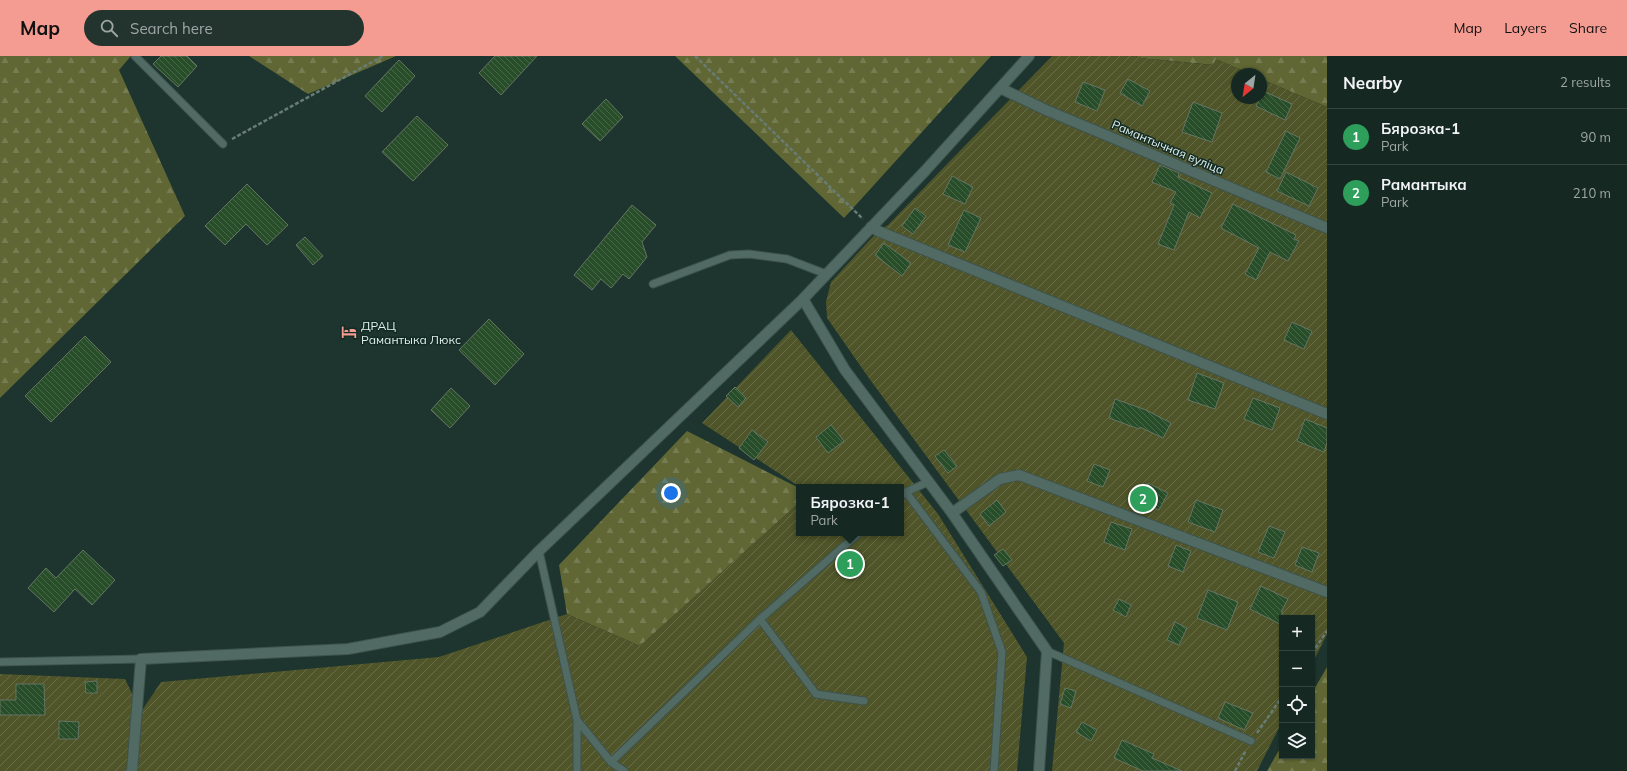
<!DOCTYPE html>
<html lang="en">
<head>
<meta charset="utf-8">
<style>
  :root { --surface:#162822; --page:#23342f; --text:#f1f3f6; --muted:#9ea6a5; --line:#354440; --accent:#f59c92 }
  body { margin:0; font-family:Mulish,sans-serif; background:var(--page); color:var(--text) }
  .controls { position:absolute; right:12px; bottom:12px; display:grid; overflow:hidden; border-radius:0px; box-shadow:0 1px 3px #0004 }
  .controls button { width:36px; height:36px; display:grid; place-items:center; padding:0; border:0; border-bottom:1px solid var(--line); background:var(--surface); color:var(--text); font:20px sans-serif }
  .compass { position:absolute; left:1231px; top:12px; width:36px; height:36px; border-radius:50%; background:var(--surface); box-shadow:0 1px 3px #0004; rotate:210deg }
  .you { position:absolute; left:671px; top:437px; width:14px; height:14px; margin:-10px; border:3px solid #fff; border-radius:50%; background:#1a73e8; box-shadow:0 0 0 6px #1a73e833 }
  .badge { display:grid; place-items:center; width:26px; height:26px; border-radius:50%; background:var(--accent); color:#fff; font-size:13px; font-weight:700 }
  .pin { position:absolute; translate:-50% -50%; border:2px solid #fff; box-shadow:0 1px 4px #0006 }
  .popup { position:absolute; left:796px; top:428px; width:108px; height:52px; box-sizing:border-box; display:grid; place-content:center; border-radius:0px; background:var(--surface); filter:drop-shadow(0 1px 3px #0005); font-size:13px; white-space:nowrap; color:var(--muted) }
  .popup b { font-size:15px; color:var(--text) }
  .popup::after { content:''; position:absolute; left:50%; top:100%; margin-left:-8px; border:8px solid transparent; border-top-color:var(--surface) }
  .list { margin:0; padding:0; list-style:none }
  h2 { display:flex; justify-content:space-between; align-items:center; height:52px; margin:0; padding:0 16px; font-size:17px }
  h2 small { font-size:13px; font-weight:400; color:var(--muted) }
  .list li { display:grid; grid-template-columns:26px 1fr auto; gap:12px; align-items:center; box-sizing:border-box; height:56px; padding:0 16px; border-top:1px solid var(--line) }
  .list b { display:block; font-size:15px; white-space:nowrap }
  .list p { margin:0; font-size:13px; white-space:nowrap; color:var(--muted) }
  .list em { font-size:13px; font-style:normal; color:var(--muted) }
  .icon { flex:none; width:22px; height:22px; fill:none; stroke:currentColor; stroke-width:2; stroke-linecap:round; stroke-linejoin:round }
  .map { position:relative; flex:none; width:1327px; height:715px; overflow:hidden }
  header { display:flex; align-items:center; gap:24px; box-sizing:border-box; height:56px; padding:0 20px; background:var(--accent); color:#111 }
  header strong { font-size:19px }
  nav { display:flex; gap:22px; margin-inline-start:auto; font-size:14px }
  .search { width:280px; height:36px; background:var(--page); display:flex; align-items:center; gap:10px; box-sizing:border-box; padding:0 14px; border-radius:22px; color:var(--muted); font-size:15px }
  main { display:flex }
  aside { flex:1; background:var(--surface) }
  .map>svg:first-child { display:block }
  .forest { fill:url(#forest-firs) }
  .garden { fill:url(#garden-furrows) }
  .building { fill:url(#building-back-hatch); stroke:#657564 }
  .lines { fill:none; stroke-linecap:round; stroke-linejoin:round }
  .service-casing { stroke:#3e534e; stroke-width:9 }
  .minor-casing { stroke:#3e534e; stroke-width:12 }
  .path { stroke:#687c76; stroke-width:2.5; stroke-dasharray:4 2; stroke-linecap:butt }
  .service { stroke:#516a63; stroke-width:7 }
  .minor { stroke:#516a63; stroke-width:10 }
  .labels { text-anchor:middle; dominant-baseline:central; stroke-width:3; stroke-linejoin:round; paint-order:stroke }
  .street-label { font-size:12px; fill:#e1efea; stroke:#132b25 }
  .poi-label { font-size:12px; fill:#e1efea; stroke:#132b25; text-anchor:start }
</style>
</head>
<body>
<header>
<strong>Map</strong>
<div class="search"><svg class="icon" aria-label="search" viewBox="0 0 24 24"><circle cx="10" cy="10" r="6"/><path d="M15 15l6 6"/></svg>Search here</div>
<nav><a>Map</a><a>Layers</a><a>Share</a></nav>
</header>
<main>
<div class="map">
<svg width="1327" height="715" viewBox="0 0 1327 715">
  <defs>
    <pattern id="forest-firs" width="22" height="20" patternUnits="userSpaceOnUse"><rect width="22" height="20" fill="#606734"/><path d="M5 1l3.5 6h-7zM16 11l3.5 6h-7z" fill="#767d52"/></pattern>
    <pattern id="garden-furrows" width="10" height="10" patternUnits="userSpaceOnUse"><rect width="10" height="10" fill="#4f5528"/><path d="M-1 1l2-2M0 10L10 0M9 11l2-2" fill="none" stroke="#686e47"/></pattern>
    <pattern id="building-back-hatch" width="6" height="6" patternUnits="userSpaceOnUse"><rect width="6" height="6" fill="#284d29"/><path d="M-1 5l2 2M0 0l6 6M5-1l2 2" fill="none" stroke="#476748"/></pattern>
  </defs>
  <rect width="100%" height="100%" fill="#1d352e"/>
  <path class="forest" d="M 0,0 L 131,0 L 119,14 L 185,160 L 0,342 Z
    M 249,0 L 396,0 L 308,38 Z
    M 675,0 L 991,0 L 844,162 Z
    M 1136,0 L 1327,0 L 1327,51 L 1261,23 L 1261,18 L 1250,18 L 1216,3 L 1214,9 L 1141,2 Z
    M 687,375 L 799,432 L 799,447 L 640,590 L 567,558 L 559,509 Z
    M 1327,611 L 1327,715 L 1267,715 L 1282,689 L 1282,700 L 1312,700 L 1312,637 Z"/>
  <path class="garden" d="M 1052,0 L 1136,0 L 1141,2 L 1213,9 L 1216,3 L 1250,18 L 1237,18 L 1237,42 L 1261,42 L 1261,23 L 1327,51 L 1327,578 L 1312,608 L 1312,562 L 1282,562 L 1282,666 L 1257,715 L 1052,715 L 1064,587 L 871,325 L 827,262 L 826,246 L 831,226 L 878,175 L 888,169 Z
    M 791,274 L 938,458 L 1027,601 L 1017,715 L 0,715 L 0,618 L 125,623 L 141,656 L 161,626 L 439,601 L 567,558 L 640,590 L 799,447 L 799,477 L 901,477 L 901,431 L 800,431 L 702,367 Z"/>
  <path class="building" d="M 161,0 L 187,0 L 197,10 L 178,31 L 153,8 Z
    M 495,0 L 537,0 L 501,39 L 479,17 Z
    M 399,4 L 415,20 L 382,56 L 365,40 Z
    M 1128,23 L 1150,35 L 1142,50 L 1120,37 Z
    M 1083,26 L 1105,34 L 1097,55 L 1075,46 Z
    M 1263,35 L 1292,48 L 1285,64 L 1256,50 L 1260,42 L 1261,42 Z
    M 606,43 L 623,61 L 600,85 L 582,68 Z
    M 1193,46 L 1222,57 L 1212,86 L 1182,76 Z
    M 417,60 L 448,89 L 413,125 L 382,96 Z
    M 1286,75 L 1300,82 L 1280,123 L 1266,116 Z
    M 1160,109 L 1179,117 L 1178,121 L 1212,137 L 1200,162 L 1189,156 L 1174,194 L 1158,188 L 1174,149 L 1170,147 L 1176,136 L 1152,126 Z
    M 1286,116 L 1318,132 L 1309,150 L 1277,135 Z
    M 952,120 L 973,131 L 965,148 L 943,138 Z
    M 247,128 L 288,169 L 267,189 L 246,168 L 225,189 L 205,170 Z
    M 1233,148 L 1296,179 L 1294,183 L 1299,185 L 1288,205 L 1270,196 L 1256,224 L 1245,218 L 1259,192 L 1221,172 Z
    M 632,149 L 656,169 L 642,186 L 647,201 L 629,223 L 623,218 L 611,232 L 601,223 L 592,234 L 574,219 Z
    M 915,152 L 926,160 L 913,178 L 902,170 Z
    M 964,154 L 981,162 L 965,196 L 948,189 Z
    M 305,181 L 323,200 L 313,209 L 296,189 Z
    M 884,187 L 911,207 L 902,220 L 875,199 Z
    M 489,263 L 524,298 L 495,329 L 459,294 Z
    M 1292,266 L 1312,275 L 1304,293 L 1284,284 Z
    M 85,280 L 111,306 L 51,366 L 25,340 Z
    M 1197,317 L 1224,327 L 1215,353 L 1188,344 Z
    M 735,331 L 746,342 L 738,351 L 726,340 Z
    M 451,332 L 470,350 L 450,372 L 431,354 Z
    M 1253,342 L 1280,352 L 1272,374 L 1244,363 Z
    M 1115,343 L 1146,354 L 1171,367 L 1163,382 L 1140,371 L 1139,373 L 1109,362 Z
    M 1305,363 L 1327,372 L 1327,387 L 1324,396 L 1297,385 Z
    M 831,369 L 844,385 L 828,397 L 816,381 Z
    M 752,374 L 768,386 L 754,404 L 739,392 Z
    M 944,394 L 957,410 L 948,417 L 935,400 Z
    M 1094,408 L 1110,414 L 1103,431 L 1087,425 Z
    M 1148,427 L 1168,437 L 1159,454 L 1140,444 Z
    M 997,444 L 1006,456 L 989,470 L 980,458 Z
    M 1196,444 L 1223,454 L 1215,476 L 1188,466 Z
    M 1111,466 L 1132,473 L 1125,494 L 1104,486 Z
    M 1269,470 L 1285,476 L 1274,502 L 1258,496 Z
    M 1176,489 L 1191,495 L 1183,516 L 1168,510 Z
    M 1302,491 L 1319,497 L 1312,516 L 1295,509 Z
    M 1003,493 L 1012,504 L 1003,510 L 994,499 Z
    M 83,494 L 115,524 L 92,549 L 75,533 L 54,556 L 28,532 L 46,512 L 56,522 Z
    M 1261,530 L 1288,543 L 1282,554 L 1282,569 L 1250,553 Z
    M 1208,534 L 1238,546 L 1227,574 L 1197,562 Z
    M 1119,543 L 1131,549 L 1126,561 L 1113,554 Z
    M 1175,566 L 1187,572 L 1179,589 L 1167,584 Z
    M 97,625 L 97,637 L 86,637 L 85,626 Z
    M 16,628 L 44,628 L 45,659 L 0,659 L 0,644 L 16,644 Z
    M 1065,632 L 1076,635 L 1071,652 L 1060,648 Z
    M 1225,646 L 1253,657 L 1244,674 L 1218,662 Z
    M 59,665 L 79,666 L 78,683 L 59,683 Z
    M 1082,666 L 1097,674 L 1091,685 L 1076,676 Z
    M 1122,684 L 1154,698 L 1152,702 L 1182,715 L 1143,715 L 1114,702 Z"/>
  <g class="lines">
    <g class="service-casing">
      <path id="service" d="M 135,0 L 223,88
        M 653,228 L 730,199 L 749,198 L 787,203 L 826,218
        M 906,436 L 981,536 L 1002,596 L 994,715
        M 901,440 L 906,436 L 928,426
        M 539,495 L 577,664 L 577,715
        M 760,563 L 816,638 L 864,645
        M 1047,595 L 1251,685
        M 0,606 L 141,603
        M 577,664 L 611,706 L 624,715
        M 611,706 L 760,563 L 859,477"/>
    </g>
    <g class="minor-casing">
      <path id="minor" d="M 1000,32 L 1046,54 L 1327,172
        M 871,171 L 878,175 L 1327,358
        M 803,243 L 845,314 L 952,457 L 1047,595 L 1039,715
        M 952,457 L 1000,423 L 1019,419 L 1327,536
        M 132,715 L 141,603 L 348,593 L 440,576 L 480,556 L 539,495 L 803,243 L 925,115 L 1029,0"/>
    </g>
    <path class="path" d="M 695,0 L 863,163
      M 232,83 L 383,0
      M 1312,597 L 1327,575
      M 1257,677 L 1282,641
      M 1235,715 L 1246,694"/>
    <use href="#service" class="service"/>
    <use href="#minor" class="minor"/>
  </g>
  <defs>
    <g id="hotel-bare" transform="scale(1.2)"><path d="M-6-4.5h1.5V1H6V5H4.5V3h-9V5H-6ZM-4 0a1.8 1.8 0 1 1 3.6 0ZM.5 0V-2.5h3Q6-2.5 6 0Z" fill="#f59c92" stroke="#132b25" stroke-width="2.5" paint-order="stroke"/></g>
  </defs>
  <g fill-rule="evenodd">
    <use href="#hotel-bare" x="349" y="276"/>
  </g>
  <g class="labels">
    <g class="street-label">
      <text transform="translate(1168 91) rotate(23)">Рамантычная вуліца</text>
    </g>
    <g class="poi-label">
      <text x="361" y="269">ДРАЦ<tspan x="361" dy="14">Рамантыка Люкс</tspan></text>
    </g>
  </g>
</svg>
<div class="controls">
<button>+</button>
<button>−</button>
<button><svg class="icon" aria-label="locate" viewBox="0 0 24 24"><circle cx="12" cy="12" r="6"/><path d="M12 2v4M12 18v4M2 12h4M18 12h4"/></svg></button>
<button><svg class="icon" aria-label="layers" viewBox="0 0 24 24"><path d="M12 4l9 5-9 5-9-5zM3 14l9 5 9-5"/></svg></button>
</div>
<svg class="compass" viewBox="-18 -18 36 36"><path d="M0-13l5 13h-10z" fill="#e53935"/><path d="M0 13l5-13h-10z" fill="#9ea6a5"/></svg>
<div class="you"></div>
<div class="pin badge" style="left:850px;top:508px;background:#2e9e5b">1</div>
<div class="popup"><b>Бярозка-1</b>Park</div>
<div class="pin badge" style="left:1143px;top:443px;background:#2e9e5b">2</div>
</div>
<aside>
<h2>Nearby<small>2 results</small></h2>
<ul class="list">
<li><span class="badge" style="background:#2e9e5b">1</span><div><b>Бярозка-1</b><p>Park</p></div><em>90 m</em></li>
<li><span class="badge" style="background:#2e9e5b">2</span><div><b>Рамантыка</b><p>Park</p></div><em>210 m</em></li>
</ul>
</aside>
</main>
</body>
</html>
